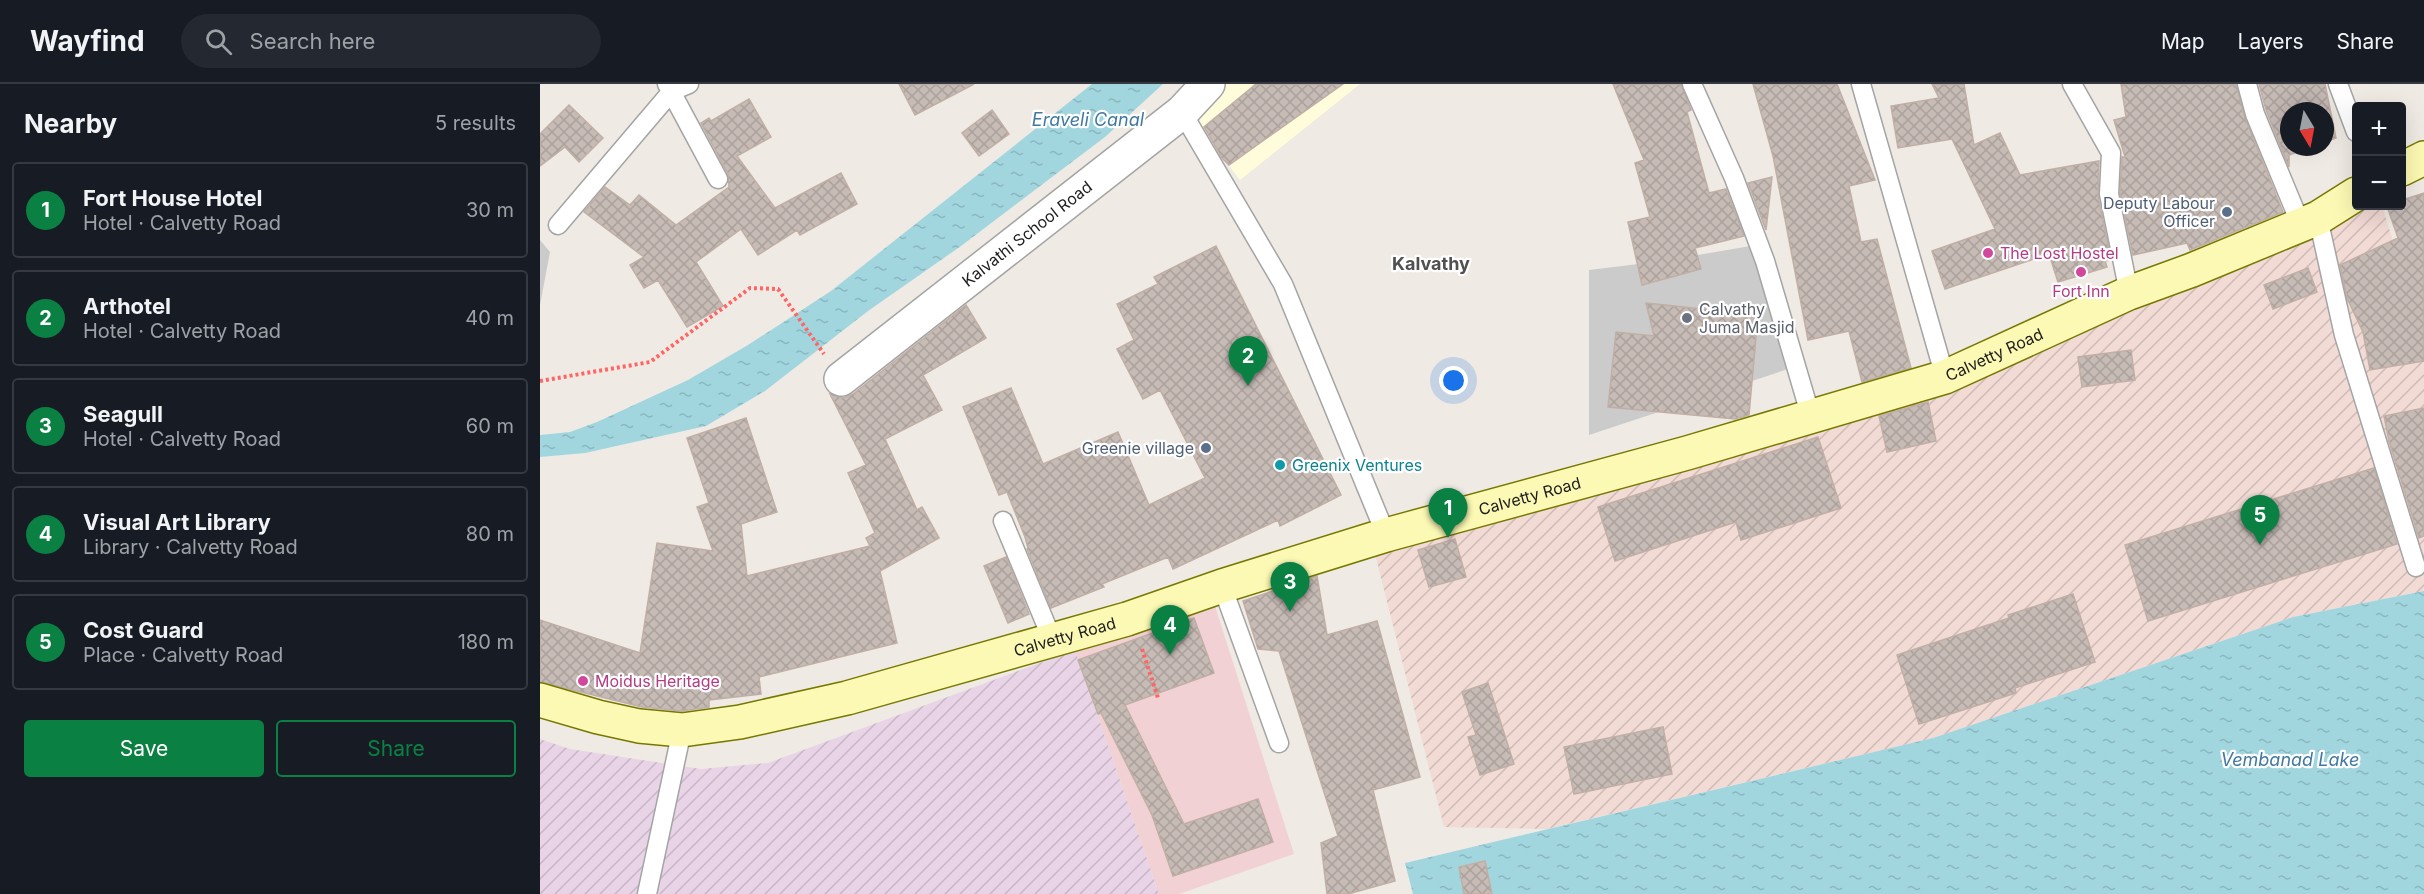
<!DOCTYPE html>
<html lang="en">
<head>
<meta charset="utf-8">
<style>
  :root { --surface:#171b24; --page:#242831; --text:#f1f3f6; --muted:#9ea1a6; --line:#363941; --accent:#0b8043 }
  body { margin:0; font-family:Inter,sans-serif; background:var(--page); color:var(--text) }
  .controls { position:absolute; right:18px; top:18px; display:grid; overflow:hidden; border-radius:6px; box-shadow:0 6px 24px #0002 }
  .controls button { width:54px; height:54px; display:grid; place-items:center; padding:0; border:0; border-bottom:2px solid var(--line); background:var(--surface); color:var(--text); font:30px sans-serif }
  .compass { position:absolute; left:1740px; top:18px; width:54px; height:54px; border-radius:50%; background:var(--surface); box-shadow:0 6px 24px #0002; rotate:170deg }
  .you { position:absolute; left:914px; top:297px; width:21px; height:21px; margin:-15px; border:4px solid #fff; border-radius:50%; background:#1a73e8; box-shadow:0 0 0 9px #1a73e833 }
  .badge { display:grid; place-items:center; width:39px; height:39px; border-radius:50%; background:var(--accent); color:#fff; font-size:20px; font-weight:700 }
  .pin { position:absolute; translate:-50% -50px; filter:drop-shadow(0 2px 3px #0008) }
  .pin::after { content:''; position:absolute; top:32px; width:21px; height:18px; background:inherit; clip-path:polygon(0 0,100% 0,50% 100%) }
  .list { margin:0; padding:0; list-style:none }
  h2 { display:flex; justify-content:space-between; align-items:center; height:78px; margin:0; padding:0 24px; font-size:26px }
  h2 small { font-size:20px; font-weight:400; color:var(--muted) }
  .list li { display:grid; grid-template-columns:39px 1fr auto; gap:18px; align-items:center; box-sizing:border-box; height:96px; margin:0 12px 12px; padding:0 12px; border:2px solid var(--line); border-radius:6px }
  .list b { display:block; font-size:22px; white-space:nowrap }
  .list p { margin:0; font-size:20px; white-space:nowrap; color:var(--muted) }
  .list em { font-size:20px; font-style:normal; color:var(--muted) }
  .actions { display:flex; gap:12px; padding:18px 24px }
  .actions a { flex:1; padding:14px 0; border:2px solid var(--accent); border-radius:6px; text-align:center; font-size:21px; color:var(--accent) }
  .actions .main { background:var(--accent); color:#fff }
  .icon { flex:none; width:33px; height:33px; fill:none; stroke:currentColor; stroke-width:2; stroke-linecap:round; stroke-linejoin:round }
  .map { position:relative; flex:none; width:1884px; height:810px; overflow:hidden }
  header { display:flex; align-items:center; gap:36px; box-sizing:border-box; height:84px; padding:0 30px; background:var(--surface); border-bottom:2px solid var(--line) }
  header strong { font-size:28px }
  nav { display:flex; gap:33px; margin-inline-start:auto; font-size:21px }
  .search { width:420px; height:54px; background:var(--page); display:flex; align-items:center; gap:15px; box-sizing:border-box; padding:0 21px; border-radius:33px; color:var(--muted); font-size:22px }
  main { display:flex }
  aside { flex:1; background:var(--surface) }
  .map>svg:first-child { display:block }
  .commercial { fill:#f1d1d3 }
  .industrial { fill:url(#industrial-furrows) }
  .education { fill:#fffcdc }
  .religious { fill:#cbcbcb }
  .military { fill:url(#military-furrows) }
  .water { fill:url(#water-ripples) }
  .building { fill:url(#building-cross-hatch); stroke:#c1afa5; stroke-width:1.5 }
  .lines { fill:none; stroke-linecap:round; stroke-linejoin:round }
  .lane-casing { stroke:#a4a4a4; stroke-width:21 }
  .street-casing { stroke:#a4a4a4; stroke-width:36 }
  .secondary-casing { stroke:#767800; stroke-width:36 }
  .path { stroke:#ff6564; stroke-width:4; stroke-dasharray:3 3; stroke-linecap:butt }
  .lane { stroke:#fff; stroke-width:18 }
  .street { stroke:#fff; stroke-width:33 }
  .secondary { stroke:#fcf9b4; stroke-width:33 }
  .service-dot { fill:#5c6f8a; stroke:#fff; stroke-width:2 }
  .hotel-dot { fill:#d1479c; stroke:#fff; stroke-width:2 }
  .worship-dot { fill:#6b7280; stroke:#fff; stroke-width:2 }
  .culture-dot { fill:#0f9aa8; stroke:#fff; stroke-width:2 }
  .labels { text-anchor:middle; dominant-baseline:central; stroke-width:4.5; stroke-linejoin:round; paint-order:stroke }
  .service-label { font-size:16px; fill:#4e5e75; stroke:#fff; text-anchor:end }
  .street-label { font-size:16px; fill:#1d1d1d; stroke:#fff }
  .hotel-label { font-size:16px; fill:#b23c85; stroke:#fff; text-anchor:start }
  .worship-label { font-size:16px; fill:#5b616d; stroke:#fff; text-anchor:start }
  .culture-label { font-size:16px; fill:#0d838f; stroke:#fff; text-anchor:start }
  .water-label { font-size:18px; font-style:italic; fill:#4179a1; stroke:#fff }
  .neighbourhood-label { font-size:18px; font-weight:bold; fill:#505050; stroke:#fff }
</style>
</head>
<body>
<header>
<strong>Wayfind</strong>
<div class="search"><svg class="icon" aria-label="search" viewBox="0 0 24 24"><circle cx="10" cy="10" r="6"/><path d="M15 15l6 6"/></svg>Search here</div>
<nav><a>Map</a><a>Layers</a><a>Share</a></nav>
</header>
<main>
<aside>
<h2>Nearby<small>5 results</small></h2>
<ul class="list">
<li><span class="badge">1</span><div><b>Fort House Hotel</b><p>Hotel · Calvetty Road</p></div><em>30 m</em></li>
<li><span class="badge">2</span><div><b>Arthotel</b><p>Hotel · Calvetty Road</p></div><em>40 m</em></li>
<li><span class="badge">3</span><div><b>Seagull</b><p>Hotel · Calvetty Road</p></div><em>60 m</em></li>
<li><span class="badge">4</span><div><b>Visual Art Library</b><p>Library · Calvetty Road</p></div><em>80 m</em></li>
<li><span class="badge">5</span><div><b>Cost Guard</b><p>Place · Calvetty Road</p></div><em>180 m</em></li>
</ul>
<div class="actions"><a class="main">Save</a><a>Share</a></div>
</aside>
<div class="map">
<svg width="1884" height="810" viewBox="0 0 1884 810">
  <defs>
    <pattern id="industrial-furrows" width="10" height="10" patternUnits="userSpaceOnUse" patternTransform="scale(1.5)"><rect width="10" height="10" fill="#e8d4e6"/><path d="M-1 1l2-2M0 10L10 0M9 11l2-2" fill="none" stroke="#c7b6c5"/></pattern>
    <pattern id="military-furrows" width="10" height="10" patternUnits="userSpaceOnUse" patternTransform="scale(1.5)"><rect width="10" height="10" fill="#f2dad5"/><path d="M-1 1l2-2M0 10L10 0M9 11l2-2" fill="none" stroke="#cfbbb6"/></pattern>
    <pattern id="water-ripples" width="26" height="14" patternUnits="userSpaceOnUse" patternTransform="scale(1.5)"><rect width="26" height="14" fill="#a1d6df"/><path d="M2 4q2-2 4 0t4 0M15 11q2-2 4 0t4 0" fill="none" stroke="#8ab7bf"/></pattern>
    <pattern id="building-cross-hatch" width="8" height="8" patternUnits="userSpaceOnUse" patternTransform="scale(1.5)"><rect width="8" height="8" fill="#c7bbb6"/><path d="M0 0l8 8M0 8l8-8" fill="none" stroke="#aaa09c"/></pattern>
  </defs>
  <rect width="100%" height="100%" fill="#efeae3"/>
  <path class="commercial" d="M 674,519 L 754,770 L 639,810 L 619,810 L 535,566 Z"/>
  <path class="industrial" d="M 535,566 L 619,810 L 0,810 L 0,655 L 30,665 L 161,685 L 228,679 Z"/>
  <path class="education" d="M 675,0 L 820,0 L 700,96 L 649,29 Z"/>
  <path class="religious" d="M 0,156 L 10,168 L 0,221 Z
    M 1228,159 L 1257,282 L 1049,351 L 1049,186 L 1123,177 Z"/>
  <path class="military" d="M 1831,122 L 1842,122 L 1884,255 L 1884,507 L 1753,533 L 1393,654 L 1007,745 L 904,743 L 835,470 L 1388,289 Z"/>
  <path class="water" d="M 552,0 L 623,0 L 565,53 L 421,162 L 328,227 L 225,307 L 166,342 L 45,369 L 0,373 L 0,351 L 30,348 L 57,338 L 148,296 L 208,261 L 291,207 Z
    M 1884,507 L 1884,810 L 873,810 L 865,779 L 1393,654 L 1753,533 Z"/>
  <path class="building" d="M 359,0 L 434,0 L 375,31 Z
    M 716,0 L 803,0 L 689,81 L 682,74 L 664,43 Z
    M 1073,0 L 1141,0 L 1151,26 L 1147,28 L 1169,109 L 1186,105 L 1204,152 L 1155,164 L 1161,185 L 1102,201 L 1088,138 L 1110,133 L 1095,79 L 1104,76 Z
    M 1213,0 L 1297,0 L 1335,96 L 1309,102 L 1321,158 L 1337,155 L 1371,284 L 1322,298 L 1309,247 L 1268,256 L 1233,72 Z
    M 1392,0 L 1424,0 L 1434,61 L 1460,49 L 1480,91 L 1559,77 L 1558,112 L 1571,176 L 1565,177 L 1567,183 L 1518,198 L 1509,170 L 1405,205 L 1392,167 L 1455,145 L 1412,55 L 1358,64 L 1351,22 L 1399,14 Z
    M 1581,0 L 1696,0 L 1705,34 L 1743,128 L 1650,166 L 1647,159 L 1593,171 L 1580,109 L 1582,73 L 1585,73 L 1574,36 L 1586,33 Z
    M 1719,0 L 1785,0 L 1796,54 L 1785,58 L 1785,27 L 1749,27 L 1749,63 L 1771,63 L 1749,71 L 1749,83 L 1726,26 Z
    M 209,15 L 231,53 L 197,72 L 235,124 L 301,89 L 317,120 L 260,151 L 257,146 L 218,171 L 201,145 L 156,178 L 183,222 L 147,243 L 118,196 L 104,204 L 90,181 L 104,173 L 44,128 L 65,103 L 90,121 L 99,111 L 136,141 L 189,103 L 188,90 L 161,39 L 169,34 L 171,37 Z
    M 29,21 L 63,54 L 39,78 L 25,63 L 0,82 L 0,50 Z
    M 452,26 L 469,50 L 439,72 L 422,49 Z
    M 1232,93 L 1226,146 L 1208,99 Z
    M 1884,109 L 1884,277 L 1830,286 L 1823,248 L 1807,214 L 1800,181 L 1858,154 L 1847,122 L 1862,122 L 1862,116 Z
    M 676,162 L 801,411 L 740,442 L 738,436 L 633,485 L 628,473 L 562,500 L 564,503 L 511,524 L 487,465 L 488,464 L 485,453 L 467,408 L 459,411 L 423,323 L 471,304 L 503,380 L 578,348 L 609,421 L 665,394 L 620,306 L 603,315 L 577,265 L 594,256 L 577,220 L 618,200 L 614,193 Z
    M 1768,184 L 1777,208 L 1733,225 L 1724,201 Z
    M 1106,219 L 1218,231 L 1209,331 L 1195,335 L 1068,323 L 1076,248 L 1114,252 Z
    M 426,221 L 446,254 L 383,291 L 402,326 L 345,355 L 377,426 L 382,423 L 399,454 L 340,487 L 357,559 L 219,593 L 221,610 L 169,616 L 169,623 L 142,627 L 102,623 L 0,598 L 0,536 L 100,569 L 117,459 L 173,467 L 157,423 L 169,419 L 147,354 L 206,334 L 237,428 L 201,440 L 207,492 L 330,462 L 326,454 L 335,449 L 308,389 L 326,381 L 290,310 L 303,314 L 313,310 Z
    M 1591,266 L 1595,296 L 1542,303 L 1538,273 Z
    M 1388,318 L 1396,357 L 1347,368 L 1339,332 Z
    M 1884,324 L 1884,452 L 1879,454 L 1849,357 L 1844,332 Z
    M 1278,353 L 1301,424 L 1201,456 L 1196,438 L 1075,477 L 1058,423 Z
    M 1834,384 L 1857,460 L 1608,537 L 1585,461 Z
    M 915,455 L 926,493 L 889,503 L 878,466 Z
    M 466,473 L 489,530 L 468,539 L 444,482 Z
    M 777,492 L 787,551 L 837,537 L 880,693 L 833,706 L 855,797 L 808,810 L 787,810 L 781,759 L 798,752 L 739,567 L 718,565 L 703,517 Z
    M 1533,510 L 1555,578 L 1475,604 L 1476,609 L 1379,640 L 1357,571 L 1469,534 L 1468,531 Z
    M 654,534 L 674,589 L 585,621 L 644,740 L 718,715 L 733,758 L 633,792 L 612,731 L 561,629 L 558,630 L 538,576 Z
    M 948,599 L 974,680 L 940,691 L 928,653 L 936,651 L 922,608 Z
    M 1123,643 L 1132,690 L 1034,710 L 1024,663 Z
    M 945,777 L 952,810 L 924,810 L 919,783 Z"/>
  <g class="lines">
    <g class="lane-casing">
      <path id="lane" d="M 127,0 L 178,95
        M 1152,0 L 1194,94 L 1225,177 L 1271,333
        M 1321,0 L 1405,293
        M 1532,0 L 1571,69 L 1569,110 L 1589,209
        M 1707,0 L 1715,30 L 1761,141
        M 1798,0 L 1816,48
        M 642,28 L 743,200 L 846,451
        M 1778,134 L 1804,251 L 1876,483
        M 18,141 L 132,7 L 149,0
        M 463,437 L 512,555
        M 682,502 L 739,659
        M 107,810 L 142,646"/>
    </g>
    <g class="street-casing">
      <g id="street">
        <path id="s1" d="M 301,295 L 642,28 L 668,0"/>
      </g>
    </g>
    <g class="secondary-casing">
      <g id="secondary">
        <path d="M 1862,85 L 1884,74"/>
        <path id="s2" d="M 0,616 L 58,633 L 99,642 L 142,646 L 200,638 L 307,614 L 587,535 L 682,502 L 846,451 L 1147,369 L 1405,293 L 1589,209 L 1652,186 L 1778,134 L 1816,110"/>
      </g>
    </g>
    <path class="path" d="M 0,297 L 110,278 L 210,204 L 238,205 L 284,270
      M 602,565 L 618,614"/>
    <use href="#lane" class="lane"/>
    <use href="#street" class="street"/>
    <use href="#secondary" class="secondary"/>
  </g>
  <g class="service-dot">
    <circle cx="1687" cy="128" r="6"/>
    <circle cx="666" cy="364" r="6"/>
  </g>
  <g class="hotel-dot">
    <circle cx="1448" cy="169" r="6"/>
    <circle cx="1541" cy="188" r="6"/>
    <circle cx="43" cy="597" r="6"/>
  </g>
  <circle class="worship-dot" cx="1147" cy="234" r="6"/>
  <circle class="culture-dot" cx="740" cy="381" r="6"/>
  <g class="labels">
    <g class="service-label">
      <text x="1675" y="119">Deputy Labour<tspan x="1675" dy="18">Officer</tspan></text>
      <text x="654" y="364">Greenie village</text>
    </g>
    <g class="street-label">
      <text stroke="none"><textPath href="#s1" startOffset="236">Kalvathi School Road</textPath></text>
      <text stroke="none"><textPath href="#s2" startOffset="1512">Calvetty Road</textPath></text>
      <text stroke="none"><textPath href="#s2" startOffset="1026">Calvetty Road</textPath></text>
      <text stroke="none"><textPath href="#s2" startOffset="540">Calvetty Road</textPath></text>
    </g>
    <g class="hotel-label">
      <text x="1460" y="169">The Lost Hostel</text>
      <text x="1541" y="207" text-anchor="middle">Fort Inn</text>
      <text x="55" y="597">Moidus Heritage</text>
    </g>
    <g class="worship-label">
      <text x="1159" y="225">Calvathy<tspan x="1159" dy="18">Juma Masjid</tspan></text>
    </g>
    <g class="culture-label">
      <text x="752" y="381">Greenix Ventures</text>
    </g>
    <g class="water-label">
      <text x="548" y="35">Eraveli Canal</text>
      <text x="1750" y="675">Vembanad Lake</text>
    </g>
    <g class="neighbourhood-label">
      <text x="891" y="179">Kalvathy</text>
    </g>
  </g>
</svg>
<div class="controls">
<button>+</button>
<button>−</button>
</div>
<svg class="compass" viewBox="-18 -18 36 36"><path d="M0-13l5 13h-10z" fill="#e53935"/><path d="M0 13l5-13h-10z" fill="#9ea1a6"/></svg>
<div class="you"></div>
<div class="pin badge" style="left:908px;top:454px">1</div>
<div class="pin badge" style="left:708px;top:302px">2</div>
<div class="pin badge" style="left:750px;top:528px">3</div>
<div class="pin badge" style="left:630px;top:571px">4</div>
<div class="pin badge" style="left:1720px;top:461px">5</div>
</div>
</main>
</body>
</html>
